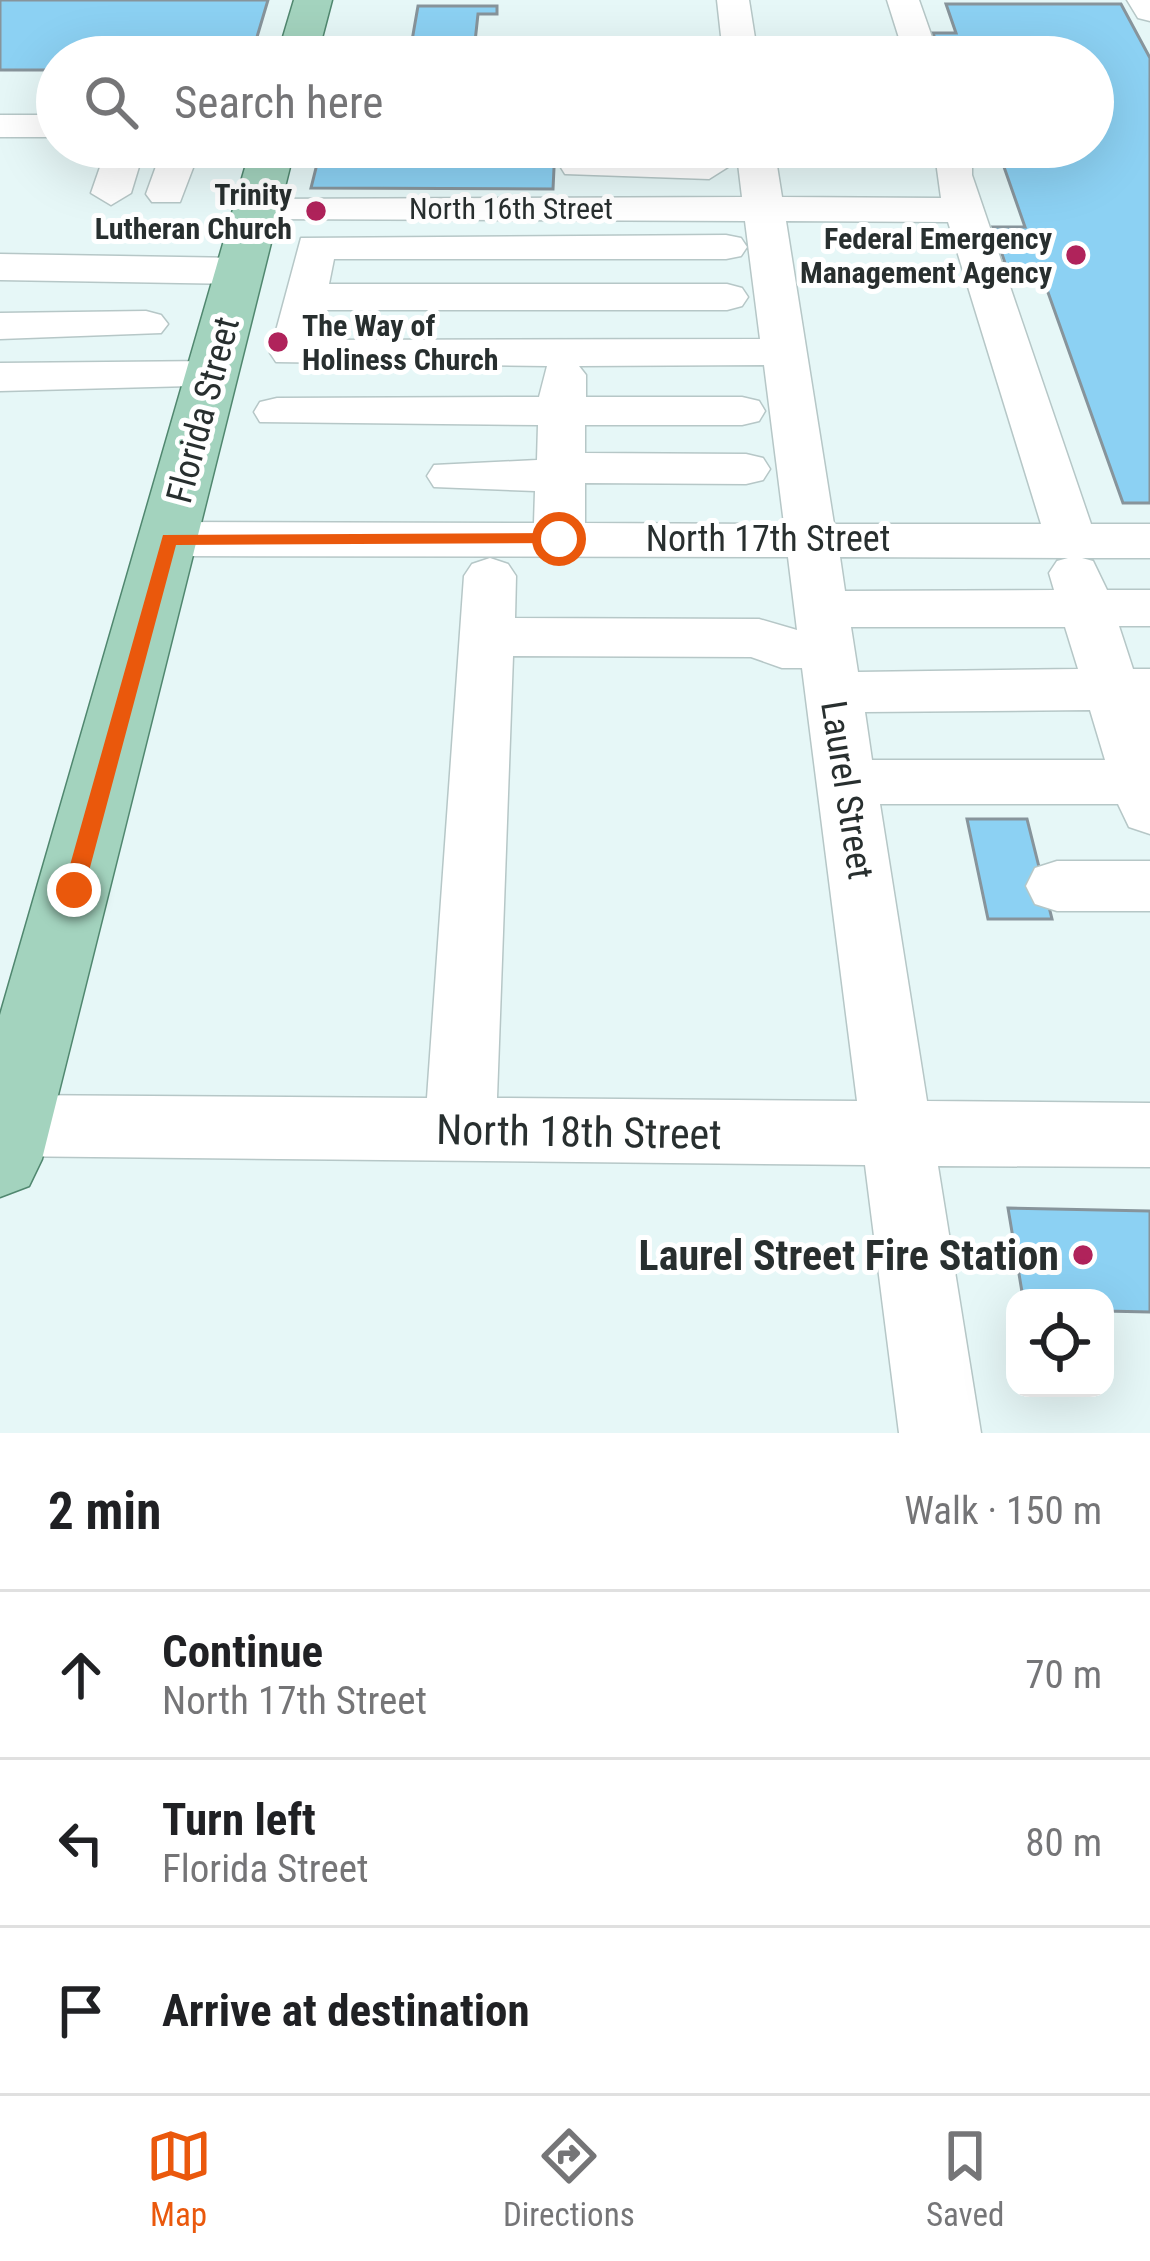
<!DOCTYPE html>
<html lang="en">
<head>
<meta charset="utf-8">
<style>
  :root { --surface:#fff; --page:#f6f6f6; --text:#202124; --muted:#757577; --line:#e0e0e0; --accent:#ea580c }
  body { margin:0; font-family:"Roboto Condensed",sans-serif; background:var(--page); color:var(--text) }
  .controls { position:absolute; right:36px; bottom:36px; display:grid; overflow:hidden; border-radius:24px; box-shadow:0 12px 48px #0002 }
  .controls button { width:108px; height:108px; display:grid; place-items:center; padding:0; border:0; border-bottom:3px solid var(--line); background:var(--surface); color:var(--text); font:60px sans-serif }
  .stop { position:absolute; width:36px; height:36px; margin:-27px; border:9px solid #ea580c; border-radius:50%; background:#fff }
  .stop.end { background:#ea580c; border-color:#fff; box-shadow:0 3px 12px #0008 }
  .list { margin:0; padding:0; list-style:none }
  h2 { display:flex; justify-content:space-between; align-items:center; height:156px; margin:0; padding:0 48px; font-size:51px }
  h2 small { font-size:39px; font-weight:400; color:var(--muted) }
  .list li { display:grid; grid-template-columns:78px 1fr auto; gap:36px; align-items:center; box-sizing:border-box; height:168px; padding:0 48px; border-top:3px solid var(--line) }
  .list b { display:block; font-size:45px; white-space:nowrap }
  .list p { margin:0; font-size:39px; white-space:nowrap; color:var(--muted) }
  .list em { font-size:39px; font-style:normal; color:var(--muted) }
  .icon { flex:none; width:66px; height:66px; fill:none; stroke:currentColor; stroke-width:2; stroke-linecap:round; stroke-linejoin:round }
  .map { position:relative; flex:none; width:1150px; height:1433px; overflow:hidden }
  .search { position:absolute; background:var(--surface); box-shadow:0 12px 48px #0002; left:36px; right:36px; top:36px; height:132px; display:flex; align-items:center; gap:30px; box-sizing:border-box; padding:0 42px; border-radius:66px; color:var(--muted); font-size:45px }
  .sheet { height:660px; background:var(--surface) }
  nav { display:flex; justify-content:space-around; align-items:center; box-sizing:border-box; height:168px; border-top:3px solid var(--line); background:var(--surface); font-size:33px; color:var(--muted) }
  nav a { display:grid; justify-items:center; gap:6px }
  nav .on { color:var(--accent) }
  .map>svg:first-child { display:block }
  .building { fill:#8cd1f3; stroke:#87949b; stroke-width:3 }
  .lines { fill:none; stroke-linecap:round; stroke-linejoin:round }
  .minor-casing { stroke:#b6c7c7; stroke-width:3 }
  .major-casing { stroke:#50876f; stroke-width:3 }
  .minor { fill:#fff; fill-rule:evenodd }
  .major { fill:#a3d3be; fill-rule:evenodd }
  .route { fill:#ea580c }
  .poi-dot { fill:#b0235b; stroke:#fff; stroke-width:4.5 }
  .labels { text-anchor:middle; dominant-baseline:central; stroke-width:10; stroke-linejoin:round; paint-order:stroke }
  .far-poi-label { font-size:30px; font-weight:bold; fill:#282f2f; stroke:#fff; text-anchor:end }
  .far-street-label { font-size:30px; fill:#282f2f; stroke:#fff }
  .street-label { font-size:36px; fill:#282f2f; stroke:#fff }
  .near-street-label { font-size:42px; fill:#282f2f; stroke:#fff }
  .near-poi-label { font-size:42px; font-weight:bold; fill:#282f2f; stroke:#fff; text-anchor:end }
</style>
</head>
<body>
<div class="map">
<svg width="1150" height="1433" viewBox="0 0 1150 1433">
  <rect width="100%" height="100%" fill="#e6f7f7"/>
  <path class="building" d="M 0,0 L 268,0 L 251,57 L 57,57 L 57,70 L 0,70 Z
    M 946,4 L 1121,4 L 1150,58 L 1150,503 L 1123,503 L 1045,284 L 1012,284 L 993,227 L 1025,227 L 997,147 L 1093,147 L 1093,57 L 941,57 L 933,33 L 956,33 Z
    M 418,6 L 497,6 L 497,14 L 478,14 L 474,51 L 535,51 L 534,57 L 342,57 L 343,52 L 410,52 Z
    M 364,147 L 429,148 L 427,161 L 509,161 L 510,147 L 555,147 L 553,189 L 311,188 L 317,164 L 361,164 Z
    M 967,819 L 1027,819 L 1052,919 L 988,919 Z
    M 1008,1208 L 1150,1211 L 1150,1312 L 1105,1311 L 1105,1298 L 1023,1298 Z"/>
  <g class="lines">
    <g class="minor-casing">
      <path id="minor" d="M 717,0 L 749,0 L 758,57 L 560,57 L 577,47 L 722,45 Z
        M 887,0 L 919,0 L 939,57 L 905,57 Z
        M 1127,0 L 1150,0 L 1150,21 L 1138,18 Z
        M 0,115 L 57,115 L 57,137 L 0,137 Z
        M 107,147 L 145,147 L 131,193 L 111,205 L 91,193 Z
        M 163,147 L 201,147 L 180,202 L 152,202 L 146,194 Z
        M 736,147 L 774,147 L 782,197 L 941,198 L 934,147 L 972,147 L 972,175 L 1091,524 L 1150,524 L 1150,558 L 1082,558 L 1093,561 L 1107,590 L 1150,590 L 1150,626 L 1119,626 L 1133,669 L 1150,669 L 1150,834 L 1129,827 L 1118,804 L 880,804 L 927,1101 L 1150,1103 L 1150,1167 L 938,1166 L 981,1433 L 899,1433 L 865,1165 L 0,1156 L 0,1098 L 9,1095 L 427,1098 L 464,576 L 472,564 L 490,558 L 508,564 L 516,576 L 515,618 L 759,619 L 797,630 L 788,557 L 169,556 L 151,551 L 143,539 L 151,527 L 169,522 L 534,523 L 535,491 L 434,487 L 427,476 L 434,465 L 537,460 L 538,425 L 260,422 L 254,412 L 260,402 L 277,398 L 539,397 L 547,366 L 276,362 L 270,353 L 301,238 L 726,235 L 741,238 L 747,247 L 741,256 L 726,259 L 334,259 L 329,284 L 727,284 L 742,288 L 748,297 L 742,306 L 727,310 L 323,310 L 317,340 L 760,339 L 745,221 L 258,219 L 244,215 L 238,207 L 244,199 L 742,197 ZM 786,221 L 948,222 L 1041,524 L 834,524 ZM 764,365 L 784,524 L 585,523 L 585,483 L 746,484 L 763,480 L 770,469 L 763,458 L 746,454 L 585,453 L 585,425 L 742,425 L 759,421 L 765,411 L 759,401 L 742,397 L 586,397 L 586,375 L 579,366 ZM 840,557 L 1068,558 L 1057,561 L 1049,573 L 1054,590 L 845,591 ZM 851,627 L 1065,627 L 1078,669 L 858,672 ZM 513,656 L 751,657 L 782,668 L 802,668 L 857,1101 L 497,1098 ZM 1090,710 L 1105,760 L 872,760 L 865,712 Z
        M 579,154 L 709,155 L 728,167 L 709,179 L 565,174 L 560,166 Z
        M 0,254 L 240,258 L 255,262 L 261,271 L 255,280 L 240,284 L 0,280 Z
        M 146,311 L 161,315 L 168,324 L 161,333 L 0,339 L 0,313 Z
        M 213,361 L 229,365 L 236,375 L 229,385 L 0,391 L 0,363 Z
        M 1057,861 L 1150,861 L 1150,911 L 1057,911 L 1035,904 L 1026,886 L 1035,868 Z"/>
    </g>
    <g class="major-casing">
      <path id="major" d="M 294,0 L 332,0 L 317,57 L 277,57 Z
        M 251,147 L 295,147 L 42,1159 L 29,1186 L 0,1197 L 0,1015 Z"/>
    </g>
    <use href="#minor" class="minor"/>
    <use href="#major" class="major"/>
  </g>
  <path class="route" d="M 559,533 L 568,539 L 565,543 L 176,545 L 84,890 L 74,898 L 66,896 L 63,890 L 163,535 Z"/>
  <g class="poi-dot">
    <circle cx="316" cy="211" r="12"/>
    <circle cx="1076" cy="255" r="12"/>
    <circle cx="278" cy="342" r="12"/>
    <circle cx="1083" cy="1255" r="12"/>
  </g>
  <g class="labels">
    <g class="far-poi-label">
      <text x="292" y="194">Trinity<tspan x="292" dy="34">Lutheran Church</tspan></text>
      <text x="1052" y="238">Federal Emergency<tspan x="1052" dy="34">Management Agency</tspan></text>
      <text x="302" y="325" text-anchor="start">The Way of<tspan x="302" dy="34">Holiness Church</tspan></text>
    </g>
    <g class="far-street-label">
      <text x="511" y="208">North 16th Street</text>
    </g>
    <g class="street-label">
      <text transform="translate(203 410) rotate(-75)">Florida Street</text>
      <text x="768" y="539">North 17th Street</text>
      <text transform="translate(847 790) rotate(81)">Laurel Street</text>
    </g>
    <g class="near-street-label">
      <text transform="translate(579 1132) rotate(1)">North 18th Street</text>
    </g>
    <g class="near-poi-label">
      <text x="1059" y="1255">Laurel Street Fire Station</text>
    </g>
  </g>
</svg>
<div class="controls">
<button><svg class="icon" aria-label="locate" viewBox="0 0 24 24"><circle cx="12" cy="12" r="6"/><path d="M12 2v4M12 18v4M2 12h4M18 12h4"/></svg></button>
</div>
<div class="stop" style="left:559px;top:539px"></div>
<div class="stop end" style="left:74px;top:890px"></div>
<div class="search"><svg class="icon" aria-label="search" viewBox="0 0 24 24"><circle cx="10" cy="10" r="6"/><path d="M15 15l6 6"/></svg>Search here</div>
</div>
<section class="sheet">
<h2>2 min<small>Walk · 150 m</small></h2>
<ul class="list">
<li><svg class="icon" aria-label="ahead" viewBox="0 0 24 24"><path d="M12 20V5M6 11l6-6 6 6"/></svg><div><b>Continue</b><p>North 17th Street</p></div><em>70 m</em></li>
<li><svg class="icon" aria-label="left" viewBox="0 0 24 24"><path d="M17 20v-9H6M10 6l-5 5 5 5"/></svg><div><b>Turn left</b><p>Florida Street</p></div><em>80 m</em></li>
<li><svg class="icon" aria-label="arrive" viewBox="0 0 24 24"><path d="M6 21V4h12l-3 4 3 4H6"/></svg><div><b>Arrive at destination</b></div></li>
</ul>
</section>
<nav>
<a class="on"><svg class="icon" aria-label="map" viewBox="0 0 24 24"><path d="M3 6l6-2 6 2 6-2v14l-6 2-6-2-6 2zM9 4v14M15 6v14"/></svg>Map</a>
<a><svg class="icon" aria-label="directions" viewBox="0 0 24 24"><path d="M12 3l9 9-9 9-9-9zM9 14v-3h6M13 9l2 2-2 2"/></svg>Directions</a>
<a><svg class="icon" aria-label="saved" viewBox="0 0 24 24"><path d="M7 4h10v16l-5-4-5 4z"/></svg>Saved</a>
</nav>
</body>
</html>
